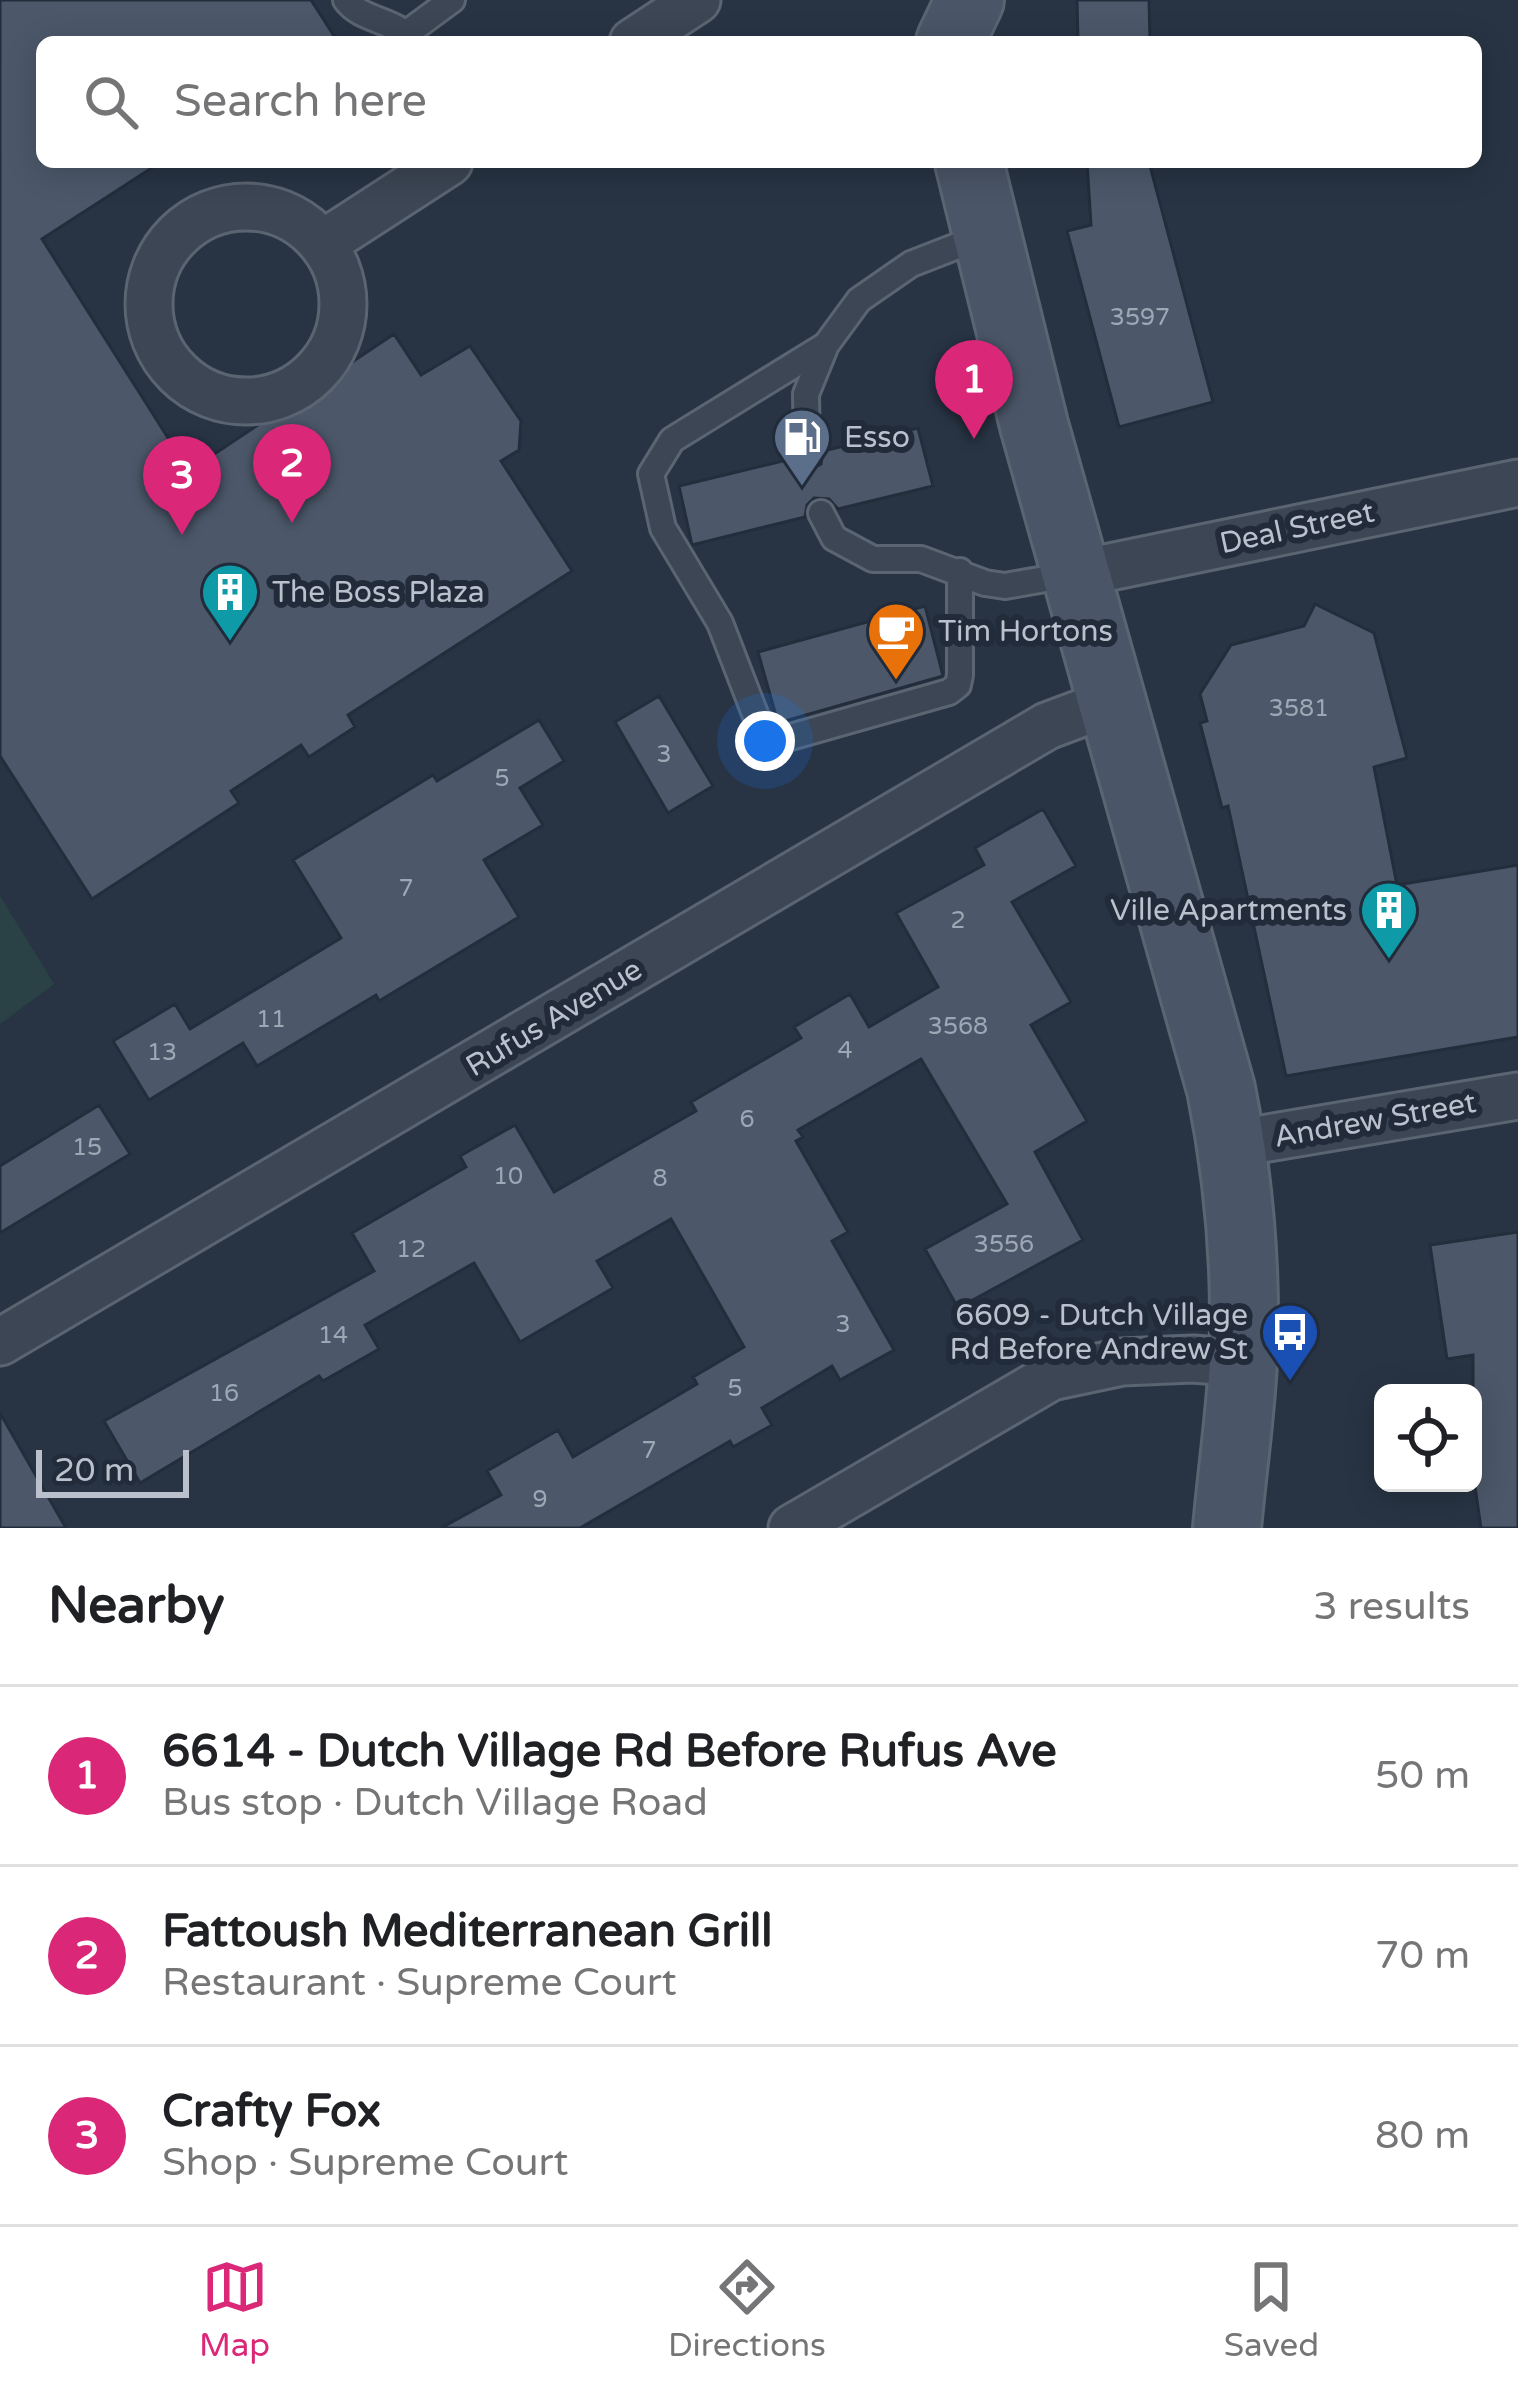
<!DOCTYPE html>
<html lang="en">
<head>
<meta charset="utf-8">
<style>
  :root { --surface:#fff; --page:#f6f6f6; --text:#202124; --muted:#757577; --line:#e0e0e0; --accent:#db2777 }
  body { margin:0; font-family:"Varela Round",sans-serif; background:var(--page); color:var(--text) }
  .controls { position:absolute; right:36px; bottom:36px; display:grid; overflow:hidden; border-radius:18px; box-shadow:0 6px 30px #0003 }
  .controls button { width:108px; height:108px; display:grid; place-items:center; padding:0; border:0; border-bottom:3px solid var(--line); background:var(--surface); color:var(--text); font:60px sans-serif }
  .scale { position:absolute; left:36px; bottom:30px; width:153px; box-sizing:border-box; padding-left:12px; border:6px solid #bac1cd; border-top:0; font-size:33px; line-height:42px; white-space:nowrap; color:#bac1cd; -webkit-text-stroke:9px #212b3a; paint-order:stroke }
  .you { position:absolute; left:765px; top:741px; width:42px; height:42px; margin:-30px; border:9px solid #fff; border-radius:50%; background:#1a73e8; box-shadow:0 0 0 18px #1a73e833 }
  .badge { display:grid; place-items:center; width:78px; height:78px; border-radius:50%; background:var(--accent); color:#fff; font-size:39px; font-weight:700 }
  .pin { position:absolute; translate:-50% -99px; filter:drop-shadow(0 3px 6px #0008) }
  .pin::after { content:''; position:absolute; top:63px; width:42px; height:36px; background:inherit; clip-path:polygon(0 0,100% 0,50% 100%) }
  .list { margin:0; padding:0; list-style:none }
  h2 { display:flex; justify-content:space-between; align-items:center; height:156px; margin:0; padding:0 48px; font-size:51px }
  h2 small { font-size:39px; font-weight:400; color:var(--muted) }
  .list li { display:grid; grid-template-columns:78px 1fr auto; gap:36px; align-items:center; box-sizing:border-box; height:180px; padding:0 48px; border-top:3px solid var(--line) }
  .list b { display:block; font-size:45px; white-space:nowrap }
  .list p { margin:0; font-size:39px; white-space:nowrap; color:var(--muted) }
  .list em { font-size:39px; font-style:normal; color:var(--muted) }
  .icon { flex:none; width:66px; height:66px; fill:none; stroke:currentColor; stroke-width:2; stroke-linecap:round; stroke-linejoin:round }
  .map { position:relative; flex:none; width:1518px; height:1528px; overflow:hidden }
  .search { position:absolute; background:var(--surface); box-shadow:0 6px 30px #0003; left:36px; right:36px; top:36px; height:132px; display:flex; align-items:center; gap:30px; box-sizing:border-box; padding:0 42px; border-radius:18px; color:var(--muted); font-size:45px }
  .sheet { height:696px; background:var(--surface) }
  nav { display:flex; justify-content:space-around; align-items:center; box-sizing:border-box; height:168px; border-top:3px solid var(--line); background:var(--surface); font-size:33px; color:var(--muted) }
  nav a { display:grid; justify-items:center; gap:6px }
  nav .on { color:var(--accent) }
  .map>svg:first-child { display:block }
  .green { fill:#2a4245 }
  .building { fill:#4c586a; stroke:#232d3b; stroke-width:3 }
  .lines { fill:none; stroke-linecap:round; stroke-linejoin:round }
  .lane-casing { stroke:#5b6471; stroke-width:30 }
  .street-casing { stroke:#5b6471; stroke-width:51 }
  .secondary-casing { stroke:#5b6471; stroke-width:72 }
  .lane { stroke:#3c4654; stroke-width:24 }
  .street { stroke:#3c4654; stroke-width:45 }
  .secondary { stroke:#4a5567; stroke-width:66 }
  .labels { text-anchor:middle; dominant-baseline:central; stroke-width:12; stroke-linejoin:round; paint-order:stroke }
  .number-label { font-size:24px; fill:#9ea7b4 }
  .poi-label { font-size:30px; fill:#bac1cd; stroke:#212b3a; text-anchor:start }
  .street-label { font-size:30px; fill:#bac1cd; stroke:#212b3a }
</style>
</head>
<body>
<div class="map">
<svg width="1518" height="1528" viewBox="0 0 1518 1528">
  <rect width="100%" height="100%" fill="#283444"/>
  <path class="green" d="M 0,896 L 54,984 L 0,1024 Z"/>
  <path class="building" d="M 0,0 L 311,0 L 338,42 L 42,42 L 42,162 L 161,162 L 42,239 L 189,471 L 394,334 L 421,375 L 470,346 L 521,421 L 519,450 L 501,461 L 572,571 L 348,715 L 355,727 L 309,757 L 301,745 L 231,791 L 239,803 L 92,899 L 0,756 Z
    M 1077,0 L 1149,0 L 1150,42 L 1078,42 Z
    M 1087,162 L 1149,162 L 1213,402 L 1119,427 L 1067,231 L 1091,225 Z
    M 918,428 L 933,486 L 838,509 L 829,499 L 814,498 L 807,505 L 805,517 L 692,545 L 679,486 L 791,459 L 798,469 L 808,471 L 821,464 L 823,451 Z
    M 1315,604 L 1374,633 L 1407,758 L 1374,767 L 1397,885 L 1518,865 L 1518,1037 L 1286,1076 L 1228,806 L 1222,808 L 1200,723 L 1207,721 L 1200,694 L 1231,645 L 1304,626 Z
    M 925,606 L 943,676 L 778,723 L 758,652 Z
    M 659,696 L 713,786 L 668,813 L 615,722 Z
    M 539,720 L 564,761 L 520,788 L 543,825 L 484,860 L 519,917 L 379,1001 L 376,995 L 257,1066 L 243,1043 L 149,1100 L 113,1041 L 175,1004 L 190,1029 L 341,938 L 293,860 L 433,775 L 437,781 Z
    M 1043,809 L 1076,866 L 1012,902 L 1071,1002 L 1031,1025 L 1087,1121 L 1035,1152 L 1083,1240 L 958,1308 L 925,1249 L 1007,1204 L 921,1059 L 798,1130 L 803,1137 L 796,1141 L 848,1232 L 832,1241 L 894,1350 L 840,1380 L 832,1366 L 762,1408 L 772,1425 L 733,1447 L 730,1441 L 580,1528 L 441,1528 L 501,1495 L 487,1471 L 558,1430 L 573,1457 L 697,1384 L 693,1377 L 744,1347 L 671,1219 L 597,1261 L 613,1288 L 520,1342 L 474,1263 L 365,1325 L 379,1349 L 323,1381 L 319,1376 L 140,1483 L 104,1421 L 374,1271 L 352,1233 L 466,1167 L 460,1156 L 515,1125 L 554,1192 L 696,1111 L 691,1102 L 801,1038 L 794,1027 L 850,994 L 869,1027 L 938,987 L 896,913 L 984,865 L 975,848 Z
    M 99,1105 L 130,1154 L 0,1233 L 0,1166 Z
    M 1518,1232 L 1518,1528 L 1481,1528 L 1473,1473 L 1473,1355 L 1447,1359 L 1430,1245 Z
    M 0,1413 L 66,1528 L 0,1528 Z"/>
  <g class="lines">
    <g class="lane-casing">
      <path id="lane" d="M 346,0 C 362,22 398,19 412,42
        M 407,33 L 452,0
        M 826,345 L 672,440 L 651,474 L 663,528 L 720,623 L 762,732 L 769,739 L 780,740 L 949,692 L 958,685 L 960,675 L 960,571
        M 807,455 L 806,394 L 826,345 L 859,300 L 911,264 L 983,236
        M 821,513 L 834,538 L 873,559 L 921,559 L 985,583 L 1005,586 L 1074,574"/>
    </g>
    <g class="street-casing">
      <path id="street" d="M 633,42 L 697,0
        M149 304a97 97 0 1 1 194 0a97 97 0 1 1-194 0Z
        M 324,243 L 449,162
        M 1076,574 L 1518,483
        M 1232,1144 L 1518,1096
        M 0,1342 L 1047,726 L 1111,702
        M 792,1528 L 1051,1377 L 1122,1362 L 1193,1359 L 1243,1363"/>
    </g>
    <g class="secondary-casing">
      <path id="secondary" d="M 950,42 L 970,0
        M 969,162 L 1034,425 L 1221,1089 C 1239,1179 1247,1271 1243,1363 C 1240,1418 1232,1473 1227,1528"/>
    </g>
    <use href="#lane" class="lane"/>
    <use href="#street" class="street"/>
    <use href="#secondary" class="secondary"/>
  </g>
  <defs>
    <g id="fuel-pin" transform="scale(3)"><path d="M0 17L-7.5 6A9.5 9.5 0 1 1 7.5 6Z" fill="#5c6f8a" stroke="#212b3a"/><path d="M-5.5-6h7V0h2V4h1.3V-2.5L3-4.5l.8-.8L6-3V5H2.5V1h-1V6h-7ZM-4.2-4.7v3.2H.2V-4.7Z" fill="#fff"/></g>
    <g id="building-pin" transform="scale(3)"><path d="M0 17L-7.5 6A9.5 9.5 0 1 1 7.5 6Z" fill="#0f9aa8" stroke="#212b3a"/><path d="M-4-6H4V6H1V3H-1V6H-4ZM-2.5-4.3h1.7v1.8h-1.7ZM.8-4.3h1.7v1.8H.8ZM-2.5-1h1.7V.8h-1.7ZM.8-1h1.7V.8H.8Z" fill="#fff"/></g>
    <g id="cafe-pin" transform="scale(3)"><path d="M0 17L-7.5 6A9.5 9.5 0 1 1 7.5 6Z" fill="#e8710a" stroke="#212b3a"/><path d="M-5.5-4.5H6V0H3Q3 3.5 0 3.5H-2.5Q-5.5 3.5-5.5 0ZM3-3.2v2h1.7v-2ZM-6 4.5H4V6H-6Z" fill="#fff"/></g>
    <g id="bus-pin" transform="scale(3)"><path d="M0 17L-7.5 6A9.5 9.5 0 1 1 7.5 6Z" fill="#1a4fb4" stroke="#212b3a"/><path d="M-5-6H5V4H4V6H2V4H-2V6H-4V4H-5ZM-3.5-4V0h7V-4ZM-3.5 1.2v1.5H-2V1.2ZM2 1.2v1.5H3.5V1.2Z" fill="#fff"/></g>
  </defs>
  <g fill-rule="evenodd">
    <use href="#fuel-pin" x="802" y="437"/>
    <use href="#building-pin" x="230" y="592"/>
    <use href="#cafe-pin" x="896" y="631"/>
    <use href="#building-pin" x="1389" y="910"/>
    <use href="#bus-pin" x="1290" y="1332"/>
  </g>
  <g class="labels">
    <g class="number-label">
      <text x="1140" y="317">3597</text>
      <text x="1299" y="708">3581</text>
      <text x="664" y="754">3</text>
      <text x="502" y="778">5</text>
      <text x="406" y="888">7</text>
      <text x="958" y="920">2</text>
      <text x="271" y="1019">11</text>
      <text x="958" y="1026">3568</text>
      <text x="845" y="1050">4</text>
      <text x="162" y="1052">13</text>
      <text x="747" y="1119">6</text>
      <text x="87" y="1147">15</text>
      <text x="508" y="1176">10</text>
      <text x="660" y="1178">8</text>
      <text x="1004" y="1244">3556</text>
      <text x="411" y="1249">12</text>
      <text x="843" y="1324">3</text>
      <text x="333" y="1335">14</text>
      <text x="735" y="1388">5</text>
      <text x="224" y="1393">16</text>
      <text x="649" y="1450">7</text>
      <text x="540" y="1499">9</text>
    </g>
    <g class="poi-label">
      <text x="844" y="437">Esso</text>
      <text x="272" y="592">The Boss Plaza</text>
      <text x="938" y="631">Tim Hortons</text>
      <text x="1347" y="910" text-anchor="end">Ville Apartments</text>
      <text x="1248" y="1315" text-anchor="end">6609 - Dutch Village<tspan x="1248" dy="34">Rd Before Andrew St</tspan></text>
    </g>
    <g class="street-label">
      <text transform="translate(1297 528) rotate(-12)">Deal Street</text>
      <text transform="translate(554 1018) rotate(-31)">Rufus Avenue</text>
      <text transform="translate(1375 1120) rotate(-10)">Andrew Street</text>
    </g>
  </g>
</svg>
<div class="controls">
<button><svg class="icon" aria-label="locate" viewBox="0 0 24 24"><circle cx="12" cy="12" r="6"/><path d="M12 2v4M12 18v4M2 12h4M18 12h4"/></svg></button>
</div>
<div class="scale">20 m</div>
<div class="you"></div>
<div class="pin badge" style="left:974px;top:439px">1</div>
<div class="pin badge" style="left:292px;top:523px">2</div>
<div class="pin badge" style="left:182px;top:535px">3</div>
<div class="search"><svg class="icon" aria-label="search" viewBox="0 0 24 24"><circle cx="10" cy="10" r="6"/><path d="M15 15l6 6"/></svg>Search here</div>
</div>
<section class="sheet">
<h2>Nearby<small>3 results</small></h2>
<ul class="list">
<li><span class="badge">1</span><div><b>6614 - Dutch Village Rd Before Rufus Ave</b><p>Bus stop · Dutch Village Road</p></div><em>50 m</em></li>
<li><span class="badge">2</span><div><b>Fattoush Mediterranean Grill</b><p>Restaurant · Supreme Court</p></div><em>70 m</em></li>
<li><span class="badge">3</span><div><b>Crafty Fox</b><p>Shop · Supreme Court</p></div><em>80 m</em></li>
</ul>
</section>
<nav>
<a class="on"><svg class="icon" aria-label="map" viewBox="0 0 24 24"><path d="M3 6l6-2 6 2 6-2v14l-6 2-6-2-6 2zM9 4v14M15 6v14"/></svg>Map</a>
<a><svg class="icon" aria-label="directions" viewBox="0 0 24 24"><path d="M12 3l9 9-9 9-9-9zM9 14v-3h6M13 9l2 2-2 2"/></svg>Directions</a>
<a><svg class="icon" aria-label="saved" viewBox="0 0 24 24"><path d="M7 4h10v16l-5-4-5 4z"/></svg>Saved</a>
</nav>
</body>
</html>
